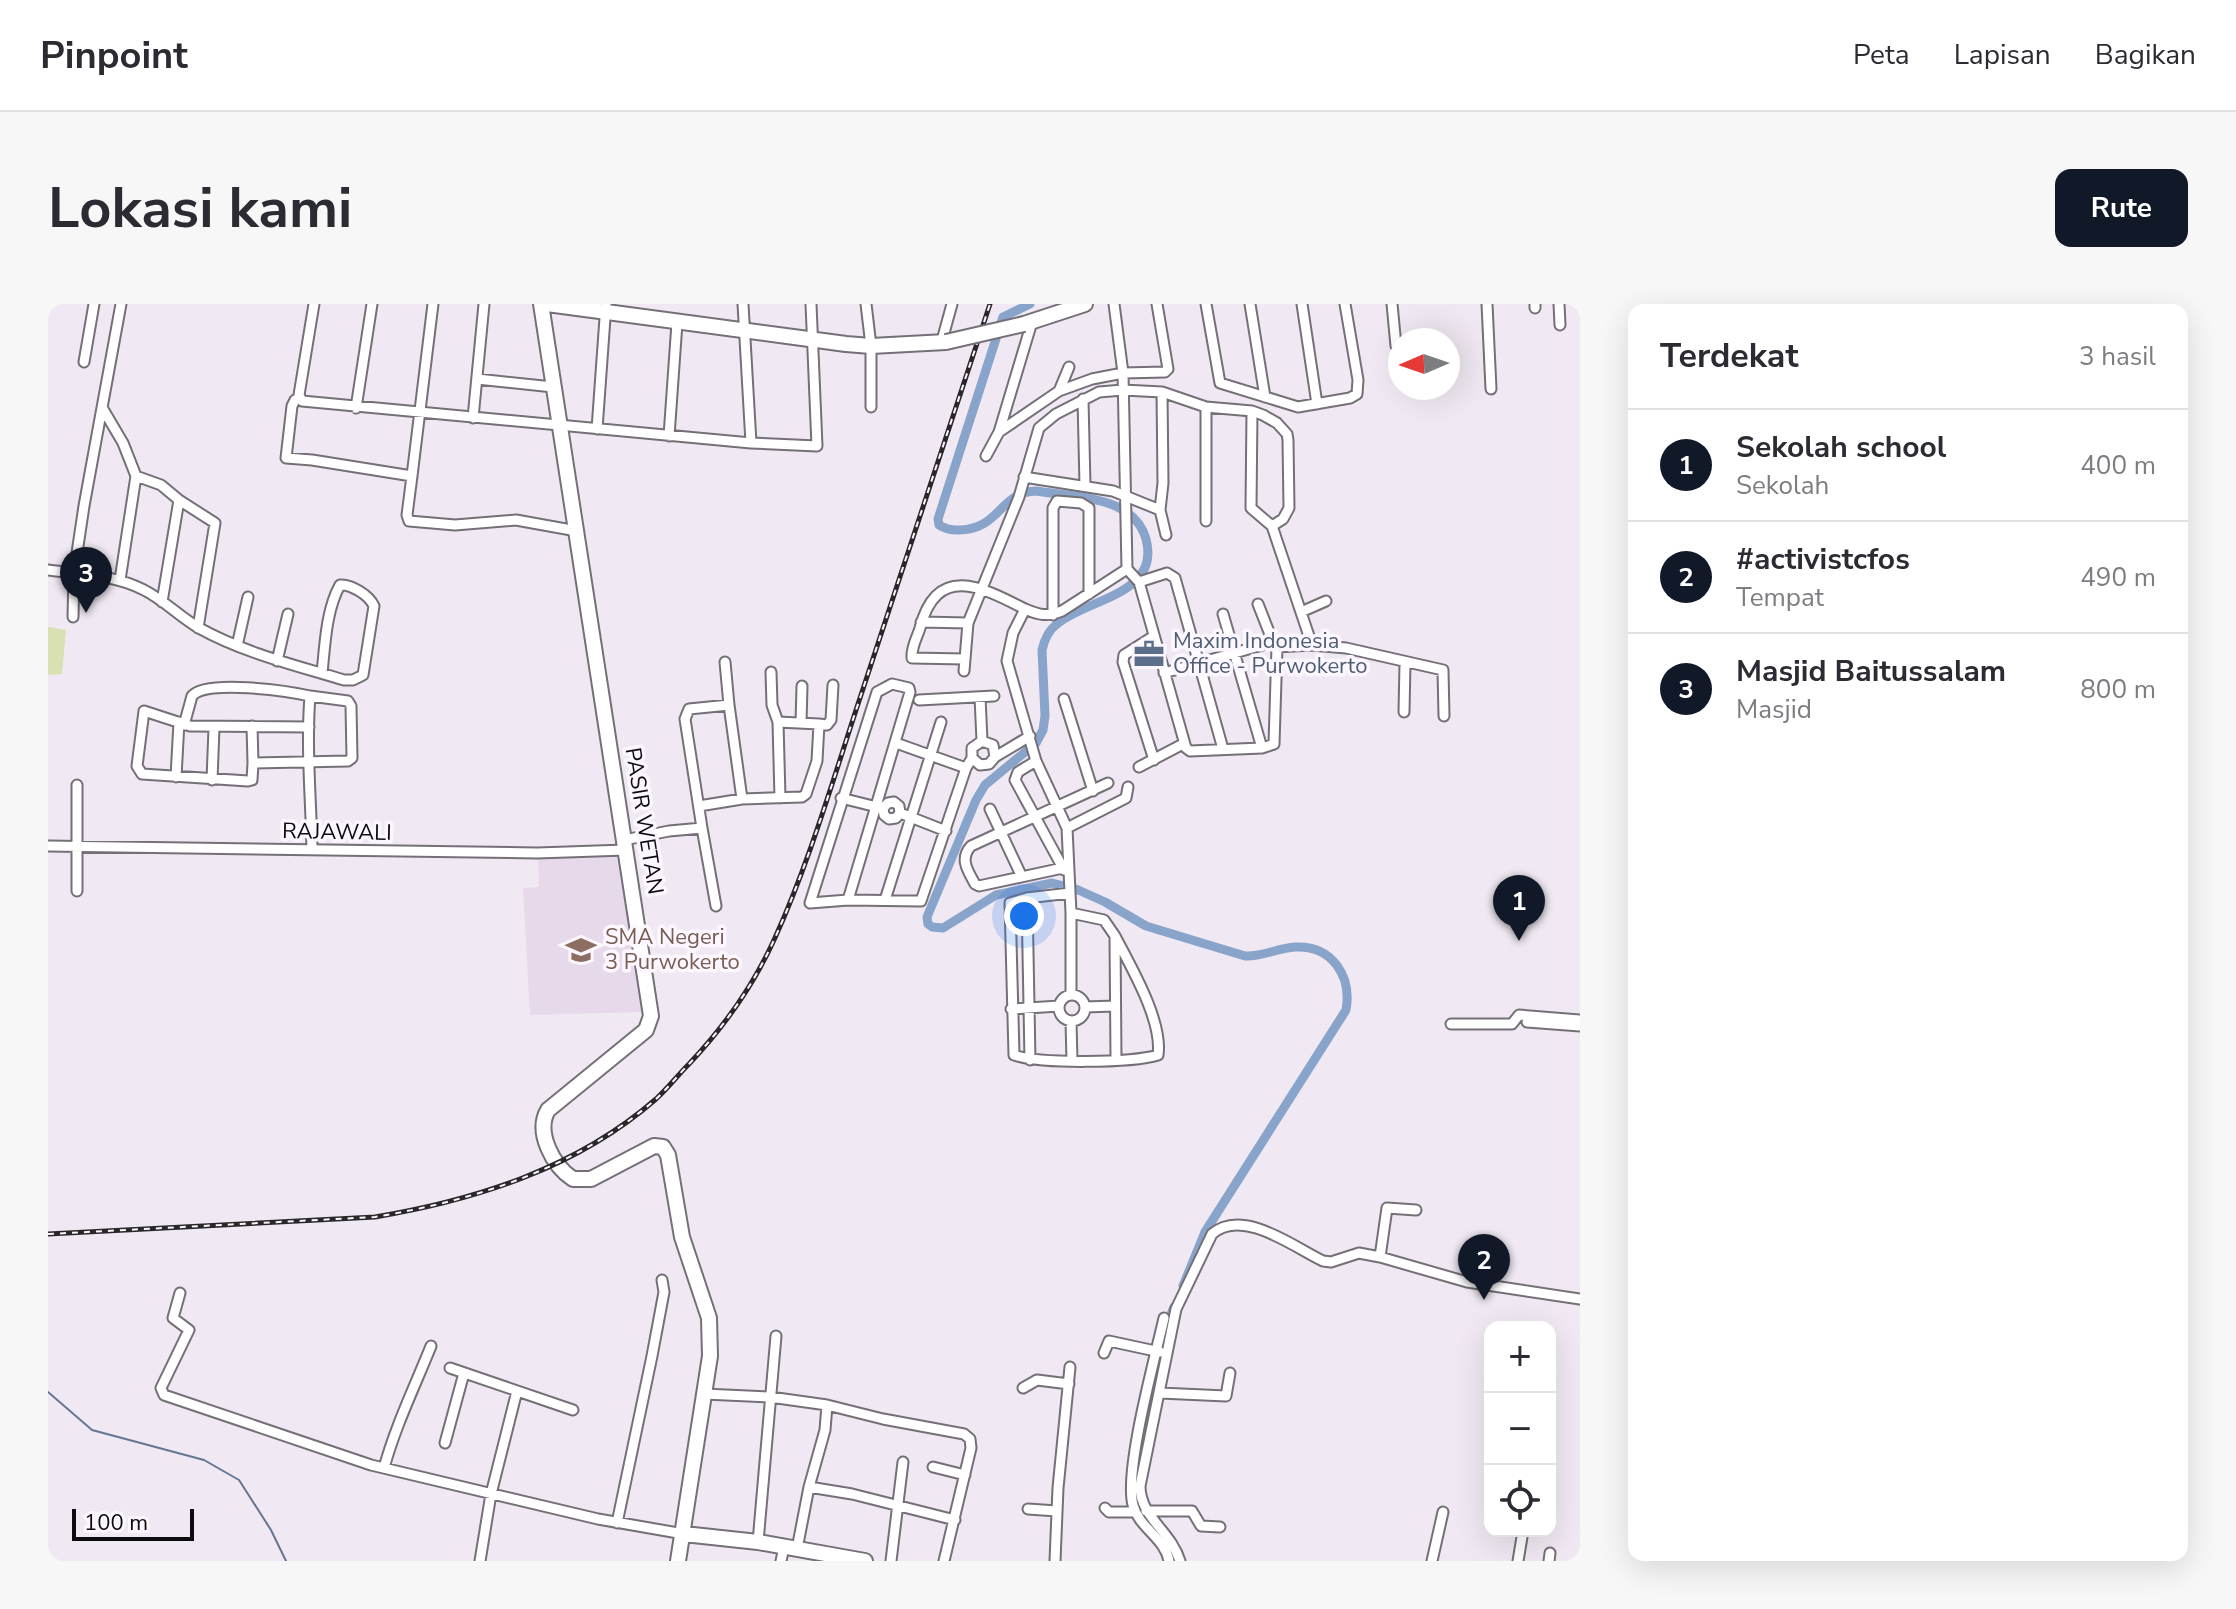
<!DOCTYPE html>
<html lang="id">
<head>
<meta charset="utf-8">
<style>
  :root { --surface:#fff; --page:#f7f7f7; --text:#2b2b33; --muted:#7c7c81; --line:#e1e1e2; --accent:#111827 }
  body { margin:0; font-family:"Nunito Sans",sans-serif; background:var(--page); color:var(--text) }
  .controls { position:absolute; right:24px; bottom:24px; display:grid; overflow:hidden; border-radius:16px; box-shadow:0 8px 32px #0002 }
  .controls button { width:72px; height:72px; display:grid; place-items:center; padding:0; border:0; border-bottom:2px solid var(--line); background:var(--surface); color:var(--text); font:40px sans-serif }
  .compass { position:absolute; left:1340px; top:24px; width:72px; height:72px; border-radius:50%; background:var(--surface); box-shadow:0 8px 32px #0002; rotate:268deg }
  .scale { position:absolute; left:24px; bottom:20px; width:122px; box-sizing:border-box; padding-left:8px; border:4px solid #0e0b0e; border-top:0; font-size:22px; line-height:28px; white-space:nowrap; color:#0e0b0e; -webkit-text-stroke:6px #fcf7ff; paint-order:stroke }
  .you { position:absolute; left:976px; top:612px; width:28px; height:28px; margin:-20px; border:6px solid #fff; border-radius:50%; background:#1a73e8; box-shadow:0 0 0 12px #1a73e833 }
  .badge { display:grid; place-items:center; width:52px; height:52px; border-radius:50%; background:var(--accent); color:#fff; font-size:26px; font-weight:700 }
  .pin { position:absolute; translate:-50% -66px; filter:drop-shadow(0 2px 4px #0008) }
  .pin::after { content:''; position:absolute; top:42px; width:28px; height:24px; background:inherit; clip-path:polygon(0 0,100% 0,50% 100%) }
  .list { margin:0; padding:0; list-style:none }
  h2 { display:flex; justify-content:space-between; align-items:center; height:104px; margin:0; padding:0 32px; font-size:34px }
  h2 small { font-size:26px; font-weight:400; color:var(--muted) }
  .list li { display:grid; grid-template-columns:52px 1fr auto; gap:24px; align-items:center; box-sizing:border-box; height:112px; padding:0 32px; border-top:2px solid var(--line) }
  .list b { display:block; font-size:30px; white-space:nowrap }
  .list p { margin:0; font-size:26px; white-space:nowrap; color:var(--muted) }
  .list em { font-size:26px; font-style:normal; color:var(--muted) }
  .icon { flex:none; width:44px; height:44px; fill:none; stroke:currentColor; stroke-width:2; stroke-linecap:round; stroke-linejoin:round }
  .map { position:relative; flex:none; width:1532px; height:1257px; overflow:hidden; border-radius:16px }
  header { display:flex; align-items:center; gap:48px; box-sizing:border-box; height:112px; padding:0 40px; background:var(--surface); border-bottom:2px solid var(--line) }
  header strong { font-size:38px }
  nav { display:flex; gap:44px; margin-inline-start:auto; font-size:28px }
  .intro { display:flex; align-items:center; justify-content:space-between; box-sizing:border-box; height:192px; padding:0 48px }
  h1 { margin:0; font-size:56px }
  .button { padding:20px 36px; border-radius:16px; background:var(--accent); color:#fff; font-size:28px; font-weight:700 }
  main { display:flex; gap:48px; padding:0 48px }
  aside { flex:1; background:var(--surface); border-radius:16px; box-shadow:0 8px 32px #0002 }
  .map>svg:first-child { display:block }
  .built { fill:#e6daea }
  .green { fill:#d9e1b3 }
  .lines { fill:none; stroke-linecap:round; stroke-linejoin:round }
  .stream { stroke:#647692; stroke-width:2 }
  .canal { stroke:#89a4ca; stroke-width:9 }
  .street-casing { stroke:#756f78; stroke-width:13 }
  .secondary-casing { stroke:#756f78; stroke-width:18 }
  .street { stroke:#fff; stroke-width:9 }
  .secondary { stroke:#fff; stroke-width:14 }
  .rail-casing { stroke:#2a272b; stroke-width:5 }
  .rail { stroke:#fcf7ff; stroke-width:2; stroke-dasharray:6; stroke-linecap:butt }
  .secondary-bridge-casing { stroke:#756f78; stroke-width:18; stroke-linecap:butt }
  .secondary-bridge { stroke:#fff; stroke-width:14 }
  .labels { text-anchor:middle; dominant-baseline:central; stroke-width:7; stroke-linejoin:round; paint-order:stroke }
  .service-label { font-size:22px; fill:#4e5e75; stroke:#fcf7ff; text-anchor:start }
  .street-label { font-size:22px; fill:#0e0b0e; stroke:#fcf7ff }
  .education-label { font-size:22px; fill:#785e54; stroke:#fcf7ff; text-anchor:start }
</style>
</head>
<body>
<header>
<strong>Pinpoint</strong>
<nav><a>Peta</a><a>Lapisan</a><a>Bagikan</a></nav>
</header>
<div class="intro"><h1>Lokasi kami</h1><a class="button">Rute</a></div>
<main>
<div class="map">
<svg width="1532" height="1257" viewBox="0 0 1532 1257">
  <rect width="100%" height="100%" fill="#f0e9f3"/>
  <path class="built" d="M 576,550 L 596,708 L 482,711 L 475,584 L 491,583 L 490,551 Z"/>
  <path class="green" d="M 0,323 L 18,326 L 14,370 L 0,371 Z"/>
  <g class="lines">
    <path class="stream" d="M 0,1088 L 44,1126 L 156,1156 L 191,1176 L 223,1226 L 238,1257"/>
    <path class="canal" d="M 982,0 L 955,13 L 890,215 L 891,221 C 897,225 901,226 909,226 C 952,227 951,188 988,187 C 1025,193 1086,191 1098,235 C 1113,291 1038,295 1009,320 C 1001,326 996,337 994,346 L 997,412 L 995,426 L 988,439 L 937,481 L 928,496 L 879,613 L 880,620 L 884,623 L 895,624 L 948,591 L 1004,579 L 1028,585 L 1057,598 L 1098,622 L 1197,652 C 1214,653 1230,644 1247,643 C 1284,641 1304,672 1298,706 L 1157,928 L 1135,982
      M 1106,1090 L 1121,1015 L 1126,1003
      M 1091,1206 L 1112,1231"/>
    <g class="street-casing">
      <path id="street" d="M 266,0 L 251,91 L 254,97 L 703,139
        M 695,0 L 703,139 L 769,142 L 763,0
        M 818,0 L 823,42 L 823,103
        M 1066,0 L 1075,69 L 1079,265 L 1091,278 L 1138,444 L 1142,447 L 1214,444 L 1226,440 L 1229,343
        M 1158,0 L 1172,79 L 1250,103 L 1302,94 L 1309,90 L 1310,76 L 1297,0
        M 1202,0 L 1217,93
        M 1254,0 L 1269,100
        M 1344,0 L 1348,42
        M 1439,0 L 1443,85
        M 1487,0 L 1487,4
        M 1511,0 L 1512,21
        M 893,40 L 904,0
        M 36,58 L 46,0
        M 429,75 L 505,83
        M 1011,87 L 1044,75 L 1075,69 L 1117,68 L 1120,65 L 1109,0
        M 1114,88 L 1115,179 L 1112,206 L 1118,231
        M 251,94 L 247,96 L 244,102 L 238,154 L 264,156 L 364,172 L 385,0
        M 1035,95 L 1037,182
        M 308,104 L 324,0
        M 55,105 L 75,139 L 88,172 L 72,276
        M 1204,107 L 1203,204 L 1224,222 L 1264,341
        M 425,114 L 436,0
        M 549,125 L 558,0
        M 951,128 L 1011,87 L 1021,63
        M 621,132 L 629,19
        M 938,152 L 951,128 L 984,18
        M 88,172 L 113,181 L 131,196 L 167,219 L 150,324
        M 364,172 L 359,211 L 361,217 L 407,221 L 468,216 L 529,227
        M 976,173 L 1065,187 L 1112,206
        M 1158,217 L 1158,103
        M 0,266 C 31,270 68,271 96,286 C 116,296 132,313 151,324 C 196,349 247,361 296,376 L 305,376 L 315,371 L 326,302 C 321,291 303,280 292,281 C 278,306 277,341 274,369
        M 1091,278 L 1119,269 L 1127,274 L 1175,445
        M 114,298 L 131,196
        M 1210,300 L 1225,338
        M 1253,308 L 1278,297
        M 1175,310 L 1214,444
        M 1005,311 L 1005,204 L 1009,197 L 1033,199 L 1041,204 L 1041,290
        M 25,313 L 26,269 L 36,202 L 73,0
        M 873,318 L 920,319
        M 189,342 L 200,293
        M 916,355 L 864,354 C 863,343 869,334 872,324 C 889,259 934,283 977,305
        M 229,357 L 240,310
        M 677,358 L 681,401
        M 916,367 L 920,319 L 971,193 L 991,124 L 1008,110 L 1051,88 L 1075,86 L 1114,88 L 1158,103 L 1204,107 L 1215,111 L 1229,119 L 1239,130 L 1240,136 L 1241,204 L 1235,215 L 1224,222
        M 1116,369 L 1225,338 L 1229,343 L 1264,341 L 1298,344 L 1395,366 L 1396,412
        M 932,393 L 934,437
        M 1016,395 L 1045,487
        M 871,396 L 946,392
        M 1356,408 L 1357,359
        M 730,418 L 732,494
        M 753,419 L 754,382
        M 771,420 L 779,421 L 783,416 L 785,381
        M 136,421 L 144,392 C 158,375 240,387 262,392
        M 204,422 L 205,459
        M 261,423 L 142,422 L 96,407 L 89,462 L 94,470 L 200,477 L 204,476 L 205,459 L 300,457 L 304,454 L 303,402 L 300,397 L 262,392 C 258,443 263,495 264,546
        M 934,437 L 945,441 L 947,453
        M 848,439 L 918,464
        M 924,454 L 932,461 L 941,460 L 947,453 L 982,432
        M 1106,456 L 1075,358 L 1076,351 L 1106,332
        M 988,457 L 970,468 L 967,476 L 1016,566
        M 1091,463 L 1135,440
        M 128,473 L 131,418
        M 164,476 L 166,424
        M 793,494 L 833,504
        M 651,502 L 694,495 L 754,493 L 758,490 L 769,457 L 771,420 L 730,418 L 724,401 L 723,368
        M 942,505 L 973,571
        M 852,509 L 848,514 L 841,515 L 836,511 L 835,504 L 840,499 L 846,498 L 851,502 L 852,509 L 898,527
        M 654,524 L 668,602
        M 1019,524 L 1078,494 L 1080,483
        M 576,536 L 621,527 L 654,524 L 637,415 L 641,405 L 681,401 L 694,495
        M 0,542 L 489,549 L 578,546
        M 1015,564 L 931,582 L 927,580 C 920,567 911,555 923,542 L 1060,479
        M 29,587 L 29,481
        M 1022,589 L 979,594 L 962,599 L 966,751 C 991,760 1084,759 1110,751 C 1115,717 1083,663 1067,632
        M 979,594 L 982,756
        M 800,596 L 862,388 L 861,384 L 844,380 L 829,388 L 762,599 L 800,596 L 873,597 L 918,464 L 924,454 L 924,444 L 934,437
        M 837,596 L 893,418
        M 1023,609 L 1056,616 L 1067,632 L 1068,755
        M 1023,691 L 1023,609 L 1019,524 L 988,457 L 959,357 L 965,329 L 977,305 C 991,311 999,313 1014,307 L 1079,265
        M1011 704a13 13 0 1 1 26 0a13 13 0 1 1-26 0Z
        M 1037,703 L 1067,702
        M 963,705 L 1011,702
        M 1023,717 L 1024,757
        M 1479,718 L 1532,722
        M 1403,720 L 1464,720 L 1471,711 L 1532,716
        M 1368,906 L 1339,904 L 1332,953 L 1419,978 L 1532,995
        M 132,989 L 125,1014 L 141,1026 L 113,1084 L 116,1091 L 323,1161 L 550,1215 L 636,1230
        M 1116,1014 C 1107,1054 1076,1166 1085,1201 C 1091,1224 1117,1234 1121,1257
        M 1056,1049 L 1061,1037 L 1112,1048
        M 402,1064 L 525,1106
        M 975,1084 L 989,1076 L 1021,1080
        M 1112,1089 L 1178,1092 L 1182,1069
        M 656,1090 L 722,1093 L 779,1101 L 835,1115 L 916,1130 L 922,1135 L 923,1144 L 896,1257
        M 397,1139 L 416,1069
        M 885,1163 L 917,1171
        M 336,1164 C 347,1123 367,1082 383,1042
        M 761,1183 L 804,1190 L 907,1216
        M 1057,1204 L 1061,1208 L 1087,1208
        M 980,1205 L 1009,1207
        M 1098,1207 L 1144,1207 L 1153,1222 L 1172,1223
        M 569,1219 L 604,1052 L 616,988 L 614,976
        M 710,1238 L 728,1032
        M 749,1245 L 761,1183 L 777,1126 L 779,1101
        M 432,1257 L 443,1190 L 469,1087
        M 733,1257 L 736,1243
        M 843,1257 L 855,1158
        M 1007,1257 L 1010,1184 L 1022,1063
        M 1132,1257 C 1123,1227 1092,1213 1092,1182 L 1128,1005 L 1164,930 C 1195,903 1247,944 1275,957 L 1283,958 L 1311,949 L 1332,953
        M 1384,1257 L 1395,1208
        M 1470,1257 L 1475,1227
        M 1501,1257 L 1502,1249"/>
    </g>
    <g class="secondary-casing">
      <path id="secondary" d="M 493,0 L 603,712 L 598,726 L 500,806 C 487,828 505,862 525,875 L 543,875 L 606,842 L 615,843 L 620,851 L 634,933 L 661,1014 L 662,1052 L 630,1257
        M 499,0 L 798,40 L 823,42 L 898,38
        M 976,20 L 1037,0
        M 636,1230 L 710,1238 L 817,1257"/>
    </g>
    <use href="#street" class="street"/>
    <use href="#secondary" class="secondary"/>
    <g class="rail-casing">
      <path id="rail" d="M 0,930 L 327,913 C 428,896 529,864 608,795 C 620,784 630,771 641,760 C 675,724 705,682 726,636 C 762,557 786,472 813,391 C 856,260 899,130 942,0"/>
    </g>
    <use href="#rail" class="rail"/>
    <g class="secondary-bridge-casing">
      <path id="secondary-bridge" d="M 898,38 L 976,20"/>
    </g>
    <use href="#secondary-bridge" class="secondary-bridge"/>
  </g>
  <defs>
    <g id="office-bare" transform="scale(2.4)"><path d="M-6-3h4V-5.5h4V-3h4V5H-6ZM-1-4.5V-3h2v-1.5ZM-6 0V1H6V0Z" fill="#5c6f8a" stroke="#fcf7ff" stroke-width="2.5" paint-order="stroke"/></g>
    <g id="school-bare" transform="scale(2.4)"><path d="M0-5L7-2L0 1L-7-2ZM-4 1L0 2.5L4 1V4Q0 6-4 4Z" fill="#8d6e63" stroke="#fcf7ff" stroke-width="2.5" paint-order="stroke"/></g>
  </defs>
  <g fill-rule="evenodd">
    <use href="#office-bare" x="1101" y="350"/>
    <use href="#school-bare" x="533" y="646"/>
  </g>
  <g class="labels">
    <g class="service-label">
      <text x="1125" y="337">Maxim Indonesia<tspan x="1125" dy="25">Office - Purwokerto</tspan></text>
    </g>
    <g class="street-label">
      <text transform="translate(596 517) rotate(81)">PASIR WETAN</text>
      <text transform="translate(289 528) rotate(1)">RAJAWALI</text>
    </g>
    <g class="education-label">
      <text x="557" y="633">SMA Negeri<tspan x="557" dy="25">3 Purwokerto</tspan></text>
    </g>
  </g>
</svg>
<div class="controls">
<button>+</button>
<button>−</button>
<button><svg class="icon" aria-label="locate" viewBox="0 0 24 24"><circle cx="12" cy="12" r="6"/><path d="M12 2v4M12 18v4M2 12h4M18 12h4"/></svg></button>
</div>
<svg class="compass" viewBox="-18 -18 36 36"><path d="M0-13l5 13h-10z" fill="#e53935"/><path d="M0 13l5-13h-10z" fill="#7c7c81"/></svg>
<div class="scale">100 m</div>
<div class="you"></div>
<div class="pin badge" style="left:1471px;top:637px">1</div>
<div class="pin badge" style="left:1436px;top:996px">2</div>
<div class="pin badge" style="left:38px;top:309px">3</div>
</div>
<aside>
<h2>Terdekat<small>3 hasil</small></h2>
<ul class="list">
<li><span class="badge">1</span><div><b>Sekolah school</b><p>Sekolah</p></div><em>400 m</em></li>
<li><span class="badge">2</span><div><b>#activistcfos</b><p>Tempat</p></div><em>490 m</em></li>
<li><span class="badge">3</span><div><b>Masjid Baitussalam</b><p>Masjid</p></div><em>800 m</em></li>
</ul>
</aside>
</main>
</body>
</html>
